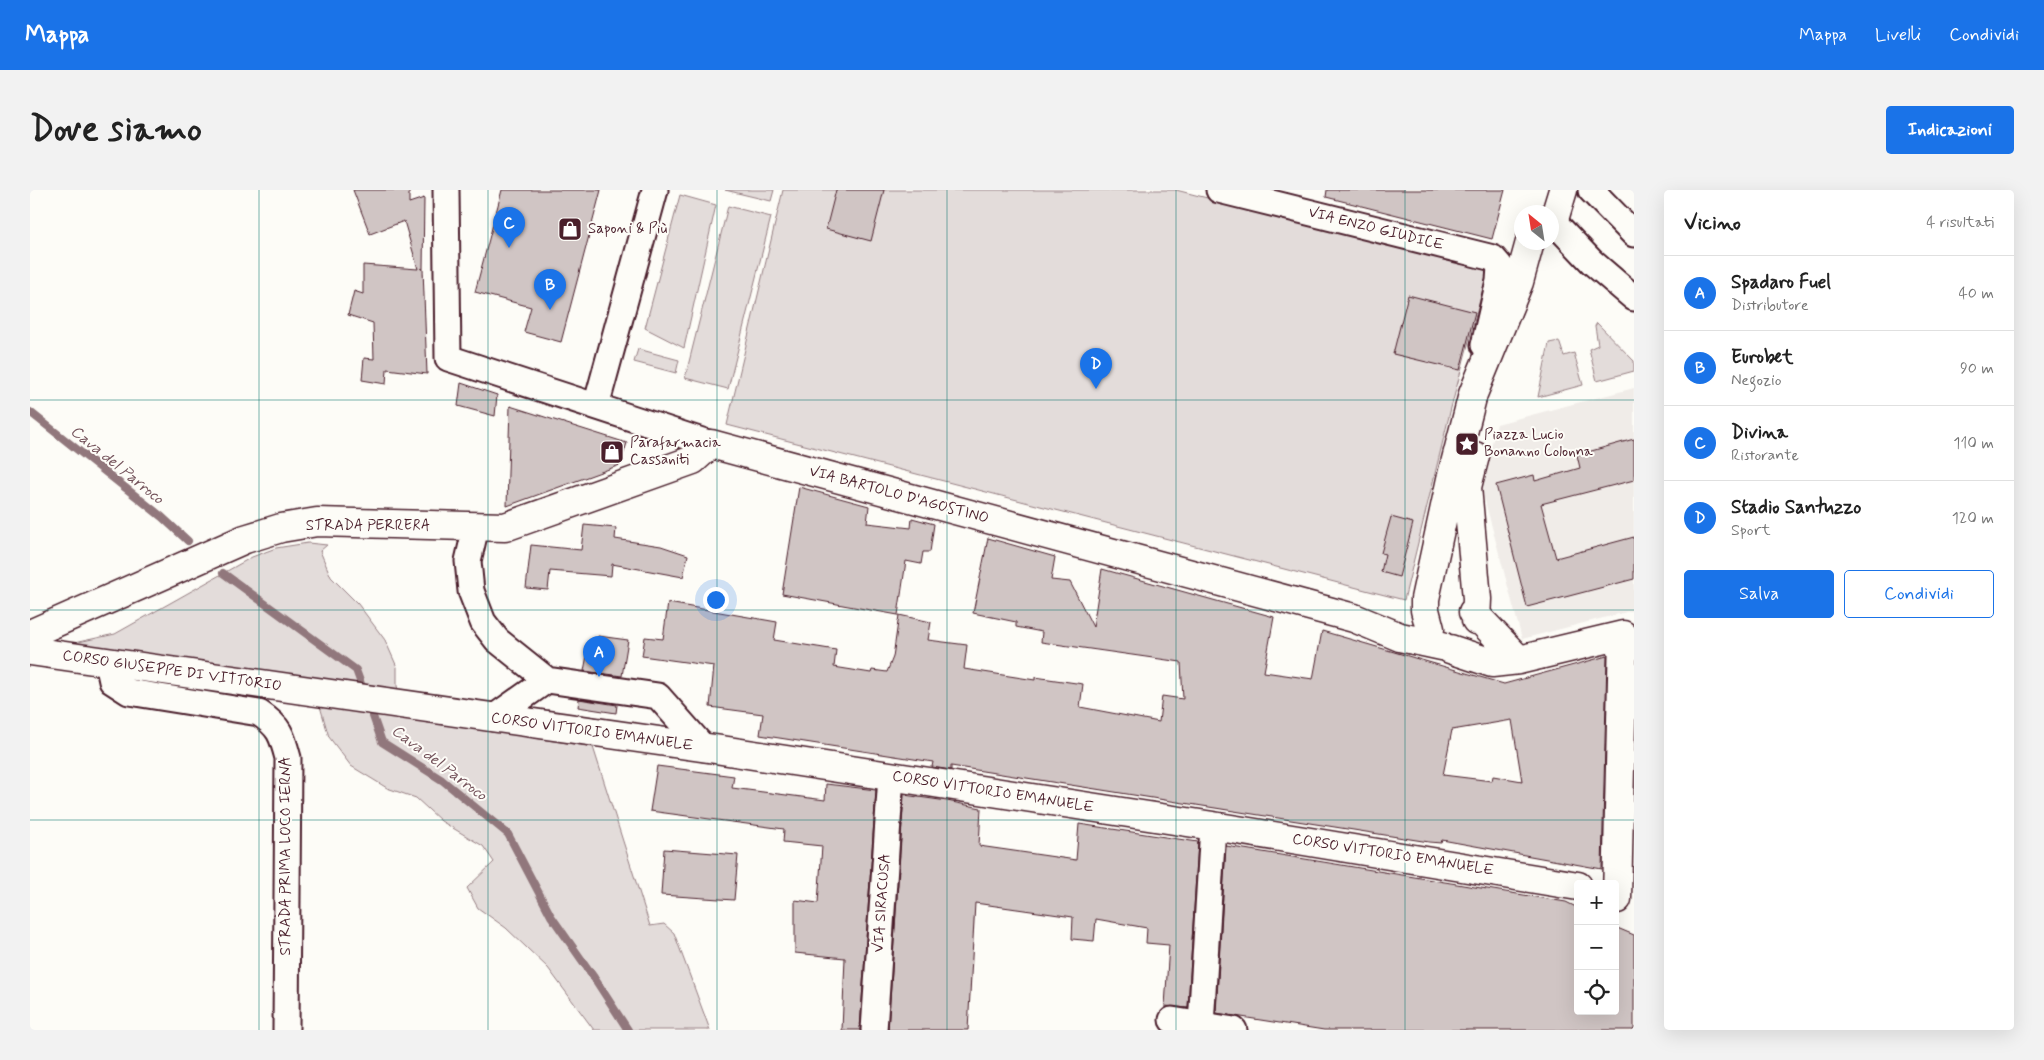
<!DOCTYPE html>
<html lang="it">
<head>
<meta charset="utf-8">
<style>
  :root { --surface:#fff; --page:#f2f2f2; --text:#222; --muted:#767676; --line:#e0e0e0; --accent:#1a73e8 }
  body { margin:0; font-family:Mynerve,sans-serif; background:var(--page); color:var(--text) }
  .controls { position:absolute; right:15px; bottom:15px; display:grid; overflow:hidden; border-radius:5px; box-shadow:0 5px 20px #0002 }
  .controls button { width:45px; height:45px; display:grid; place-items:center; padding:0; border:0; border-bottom:1px solid var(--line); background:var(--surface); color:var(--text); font:25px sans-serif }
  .compass { position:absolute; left:1484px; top:15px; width:45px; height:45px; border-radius:50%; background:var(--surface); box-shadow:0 5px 20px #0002; rotate:330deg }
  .you { position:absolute; left:685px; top:409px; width:18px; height:18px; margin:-12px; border:4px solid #fff; border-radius:50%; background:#1a73e8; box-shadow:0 0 0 8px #1a73e833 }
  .badge { display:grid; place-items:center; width:32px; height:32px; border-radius:50%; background:var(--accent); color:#fff; font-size:16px; font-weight:700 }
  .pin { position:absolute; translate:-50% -41px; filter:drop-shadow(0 1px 2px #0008) }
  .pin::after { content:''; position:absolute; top:26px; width:18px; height:15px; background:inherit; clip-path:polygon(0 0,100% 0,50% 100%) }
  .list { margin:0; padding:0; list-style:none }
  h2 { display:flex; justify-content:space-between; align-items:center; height:65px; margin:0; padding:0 20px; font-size:21px }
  h2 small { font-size:16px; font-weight:400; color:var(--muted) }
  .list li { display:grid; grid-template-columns:32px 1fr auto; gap:15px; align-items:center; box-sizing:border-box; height:75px; padding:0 20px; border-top:1px solid var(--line) }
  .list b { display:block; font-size:19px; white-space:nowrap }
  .list p { margin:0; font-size:16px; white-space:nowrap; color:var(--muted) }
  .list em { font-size:16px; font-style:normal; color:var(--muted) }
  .actions { display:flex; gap:10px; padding:15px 20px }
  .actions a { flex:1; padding:11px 0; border:1px solid var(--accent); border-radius:5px; text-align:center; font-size:18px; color:var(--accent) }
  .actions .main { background:var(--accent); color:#fff }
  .icon { flex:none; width:28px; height:28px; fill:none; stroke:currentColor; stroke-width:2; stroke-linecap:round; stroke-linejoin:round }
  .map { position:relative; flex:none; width:1604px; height:840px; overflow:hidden; border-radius:5px }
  header { display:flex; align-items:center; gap:30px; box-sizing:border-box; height:70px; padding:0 25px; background:var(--accent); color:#fff }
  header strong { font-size:24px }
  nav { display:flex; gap:28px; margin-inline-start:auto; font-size:18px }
  .intro { display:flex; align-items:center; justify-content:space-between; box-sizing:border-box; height:120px; padding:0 30px }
  h1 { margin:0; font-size:35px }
  .button { padding:12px 22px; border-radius:5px; background:var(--accent); color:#fff; font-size:18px; font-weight:700 }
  main { display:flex; gap:30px; padding:0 30px }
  aside { flex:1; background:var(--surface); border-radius:5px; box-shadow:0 5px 20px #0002 }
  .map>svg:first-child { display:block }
  .built { fill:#f0ece8 }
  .green { fill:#e3dcda; stroke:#967e82 }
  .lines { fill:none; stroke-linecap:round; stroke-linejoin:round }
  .stream { stroke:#91777b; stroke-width:8 }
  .building { fill:#d0c5c4; stroke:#4a1f2b; fill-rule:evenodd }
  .minor-casing { stroke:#4a1f2b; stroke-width:29 }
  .major-casing { stroke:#4a1f2b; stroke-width:31 }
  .minor { stroke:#fdfcf7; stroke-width:25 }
  .major { stroke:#fdfcf7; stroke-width:28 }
  .grid { fill:none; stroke:#0f766e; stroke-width:1; stroke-opacity:0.55 }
  .labels { text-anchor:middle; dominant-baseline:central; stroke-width:4; stroke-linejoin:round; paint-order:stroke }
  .poi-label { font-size:15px; fill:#4a1f2b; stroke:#fdfcf7; text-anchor:start }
  .street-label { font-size:15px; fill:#4a1f2b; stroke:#fdfcf7 }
  .water-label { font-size:16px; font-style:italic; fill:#73525a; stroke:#fdfcf7 }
</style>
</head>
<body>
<header>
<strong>Mappa</strong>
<nav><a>Mappa</a><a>Livelli</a><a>Condividi</a></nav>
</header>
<div class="intro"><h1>Dove siamo</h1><a class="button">Indicazioni</a></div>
<main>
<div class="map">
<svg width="1604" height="840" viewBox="0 0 1604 840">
  <rect width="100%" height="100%" fill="#fdfcf7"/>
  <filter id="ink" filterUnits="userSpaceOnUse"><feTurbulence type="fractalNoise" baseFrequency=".02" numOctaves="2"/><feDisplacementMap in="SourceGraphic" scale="10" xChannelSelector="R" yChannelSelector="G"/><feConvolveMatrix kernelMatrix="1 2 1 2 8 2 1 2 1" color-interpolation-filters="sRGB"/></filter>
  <g filter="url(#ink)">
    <path class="built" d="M 1604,198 L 1604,420 L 1492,449 L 1451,296 L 1467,234 Z"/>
    <path class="green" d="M 695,0 L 744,0 L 741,11 Z
      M 753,0 L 1146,0 L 1458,80 L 1421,218 L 1374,410 L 697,235 Z
      M 650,5 L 686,15 L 654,158 L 615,138 Z
      M 698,16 L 741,27 L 698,199 L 655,188 Z
      M 1567,133 L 1604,171 L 1604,181 L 1567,191 L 1559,159 L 1568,155 L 1565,136 Z
      M 1529,151 L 1534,166 L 1544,163 L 1553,195 L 1508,207 L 1519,153 Z
      M 608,159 L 649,170 L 646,183 L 604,172 Z
      M 278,353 L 297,355 L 290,361 L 301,387 L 328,414 L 355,450 L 367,477 L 367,496 L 369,502 L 386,530 L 563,557 L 620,736 L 634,734 L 644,743 L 680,840 L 564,840 L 518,778 L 476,738 L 448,718 L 437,698 L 464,672 L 453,656 L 411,631 L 386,608 L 357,598 L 321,576 L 299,547 L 282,489 L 44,453 L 85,444 L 222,367 L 246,358 Z"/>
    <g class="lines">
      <path class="stream" d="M 0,222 L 132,327 L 158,351
        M 193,383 L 326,480 L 334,502
        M 339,515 L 352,552 L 412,590 L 478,644 L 521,726 L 563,786 L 598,840"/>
    </g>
    <path class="building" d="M 323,0 L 379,0 L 379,13 L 394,8 L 393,79 L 391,79 L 393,79 L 397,184 L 357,179 L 356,194 L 332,190 L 334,168 L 344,169 L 343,133 L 318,125 L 324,101 L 333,104 L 333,75 L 388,79 L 374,31 L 340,44 Z
      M 472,0 L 571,0 L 531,152 L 494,142 L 501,117 L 445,102 Z
      M 806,0 L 854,0 L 841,51 L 796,39 Z
      M 1297,0 L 1475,0 L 1462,49 L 1296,7 Z
      M 1378,105 L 1445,122 L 1430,180 L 1363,164 Z
      M 431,193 L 467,205 L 465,226 L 428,216 Z
      M 480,216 L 597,253 L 590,275 L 477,316 Z
      M 1604,249 L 1604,290 L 1511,314 L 1526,368 L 1604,347 L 1604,389 L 1497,417 L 1466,295 L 1504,285 L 1505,291 L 1550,278 L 1547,265 Z
      M 769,297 L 839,316 L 837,333 L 881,338 L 882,328 L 904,334 L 900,362 L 893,362 L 891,374 L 876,371 L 868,425 L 752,404 Z
      M 1361,327 L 1383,333 L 1369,387 L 1351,382 L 1355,364 L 1351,363 Z
      M 554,335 L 586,338 L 585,349 L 631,356 L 658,365 L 653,387 L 582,374 L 581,386 L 520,381 L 518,400 L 496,398 L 501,355 L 551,360 Z
      M 958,348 L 1025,367 L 1021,390 L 1040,392 L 1063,437 L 1072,379 L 1244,427 L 1234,482 L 1283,489 L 1292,441 L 1474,494 L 1577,466 L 1572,679 L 1412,650 L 1411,653 L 1399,652 L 921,576 L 921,580 L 902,577 L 903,572 L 730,545 L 733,524 L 680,517 L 684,476 L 612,466 L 615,447 L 633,449 L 638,413 L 747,432 L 744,450 L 806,460 L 804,477 L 841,483 L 842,480 L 857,482 L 863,467 L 869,425 L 901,432 L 898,450 L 937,455 L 934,479 L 1005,490 L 1005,487 L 1053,494 L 1050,517 L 1129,532 L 1132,506 L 1153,509 L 1151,472 L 1011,452 L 1012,442 L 986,437 L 986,432 L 943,423 ZM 1482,530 L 1492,591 L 1463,586 L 1462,591 L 1413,585 L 1422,540 Z
      M 568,446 L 598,450 L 592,486 L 554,481 L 558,460 L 565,461 Z
      M 549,509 L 587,515 L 586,523 L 548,517 Z
      M 627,576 L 704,586 L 702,598 L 795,610 L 796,594 L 846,600 L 830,840 L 812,840 L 815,768 L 765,763 L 765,710 L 788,713 L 792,656 L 753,652 L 754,639 L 620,621 Z
      M 874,605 L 917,611 L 951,618 L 949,656 L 1046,670 L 1049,634 L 1168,652 L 1158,818 L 1135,816 L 1139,755 L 1116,753 L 1117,738 L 1066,729 L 1064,751 L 1042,749 L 1043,727 L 945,713 L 938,840 L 858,840 Z
      M 1196,656 L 1536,712 L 1548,718 L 1548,821 L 1585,821 L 1585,737 L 1604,745 L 1604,840 L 1294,840 L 1186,823 Z
      M 634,659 L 708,665 L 704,710 L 631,705 Z"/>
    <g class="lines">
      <g class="minor-casing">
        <path id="minor" d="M 416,0 L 418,168 L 681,254
          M 1189,0 L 1463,68 L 1470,76 L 1469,91 L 1454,155
          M 1561,0 L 1604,44
          M 1523,31 L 1562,72 L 1604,108
          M 566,216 L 625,0
          M 446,337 L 438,371 L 441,401 L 453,432 L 467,450 L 517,490
          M 78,473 L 82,491 L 99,502 L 229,523 C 250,537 252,545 258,568 L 256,840
          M 463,528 L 517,490 L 628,506 L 674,558
          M 1142,830 L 1204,840
          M 1171,835 L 1183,636
          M 844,840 L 861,586"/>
      </g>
      <g class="major-casing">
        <path id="major" d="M 1522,36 L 1533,0
          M 1445,266 L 1437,297 L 1447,409 L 1446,430
          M 1443,422 L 1489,470
          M 1400,439 L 1395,420 L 1395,409 L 1421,289 L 1443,204 L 1489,92 L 1500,52
          M 0,444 L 215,349 L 251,338 L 287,332 L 475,337 L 663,270 L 681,254 L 1324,428 L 1370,447 L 1412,456
          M 1420,459 L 1462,473 L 1489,470 L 1593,445 L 1587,709
          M 0,461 L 685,559 L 1183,636 L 1548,696"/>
      </g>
      <use href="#minor" class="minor"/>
      <use href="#major" class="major"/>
    </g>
  </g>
  <path class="grid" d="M 229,0 L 229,840M 458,0 L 458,840M 687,0 L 687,840M 917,0 L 917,840M 1146,0 L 1146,840M 1375,0 L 1375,840M 0,210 L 1604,210M 0,420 L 1604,420M 0,630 L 1604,630"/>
  <defs>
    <g id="shop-square" transform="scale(1.25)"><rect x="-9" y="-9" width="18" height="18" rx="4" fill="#4a1f2b" stroke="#fdfcf7"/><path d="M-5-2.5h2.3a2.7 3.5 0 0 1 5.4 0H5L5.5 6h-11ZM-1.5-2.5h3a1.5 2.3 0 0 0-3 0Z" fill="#fff"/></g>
    <g id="sight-square" transform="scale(1.25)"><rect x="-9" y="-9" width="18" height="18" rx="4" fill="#4a1f2b" stroke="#fdfcf7"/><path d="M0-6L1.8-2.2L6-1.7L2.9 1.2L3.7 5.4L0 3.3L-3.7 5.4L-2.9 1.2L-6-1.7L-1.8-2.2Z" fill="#fff"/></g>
  </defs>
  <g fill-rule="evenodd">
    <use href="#shop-square" x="540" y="39"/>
    <use href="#sight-square" x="1437" y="254"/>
    <use href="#shop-square" x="582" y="262"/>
  </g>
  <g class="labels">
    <g class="poi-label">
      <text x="558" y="39">Saponi &amp; Più</text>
      <text x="1454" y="245">Piazza Lucio<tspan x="1454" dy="17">Bonanno Colonna</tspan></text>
      <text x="600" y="253">Parafarmacia<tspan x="600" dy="17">Cassaniti</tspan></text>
    </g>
    <g class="street-label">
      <text transform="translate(1346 39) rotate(14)">VIA ENZO GIUDICE</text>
      <text transform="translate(869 305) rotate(15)">VIA BARTOLO D'AGOSTINO</text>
      <text x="338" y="336">STRADA PERRERA</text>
      <text transform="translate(142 481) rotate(8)">CORSO GIUSEPPE DI VITTORIO</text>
      <text transform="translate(562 542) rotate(8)">CORSO VITTORIO EMANUELE</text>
      <text transform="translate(963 602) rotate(9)">CORSO VITTORIO EMANUELE</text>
      <text transform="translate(1363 665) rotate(9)">CORSO VITTORIO EMANUELE</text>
      <text transform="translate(256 666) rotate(-90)">STRADA PRIMA LOCO IERNA</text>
      <text transform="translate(852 713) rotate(-86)">VIA SIRACUSA</text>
    </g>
    <g class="water-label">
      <text transform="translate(87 275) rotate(39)">Cava del Parroco</text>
      <text transform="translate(409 573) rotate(37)">Cava del Parroco</text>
    </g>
  </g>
</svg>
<div class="controls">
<button>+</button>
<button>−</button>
<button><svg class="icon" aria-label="locate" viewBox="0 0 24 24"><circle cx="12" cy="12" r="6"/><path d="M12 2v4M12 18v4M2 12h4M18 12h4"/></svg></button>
</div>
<svg class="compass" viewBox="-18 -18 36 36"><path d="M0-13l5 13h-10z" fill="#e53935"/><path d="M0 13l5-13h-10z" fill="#767676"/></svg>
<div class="you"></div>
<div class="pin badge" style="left:569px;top:487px">A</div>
<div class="pin badge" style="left:520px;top:120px">B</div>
<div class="pin badge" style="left:479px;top:58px">C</div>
<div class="pin badge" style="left:1066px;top:199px">D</div>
</div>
<aside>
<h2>Vicino<small>4 risultati</small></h2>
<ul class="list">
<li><span class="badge">A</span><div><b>Spadaro Fuel</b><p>Distributore</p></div><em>40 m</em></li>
<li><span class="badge">B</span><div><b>Eurobet</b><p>Negozio</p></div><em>90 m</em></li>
<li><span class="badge">C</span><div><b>Divina</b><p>Ristorante</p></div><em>110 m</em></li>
<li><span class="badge">D</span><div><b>Stadio Santuzzo</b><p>Sport</p></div><em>120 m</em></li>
</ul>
<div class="actions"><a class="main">Salva</a><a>Condividi</a></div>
</aside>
</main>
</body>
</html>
